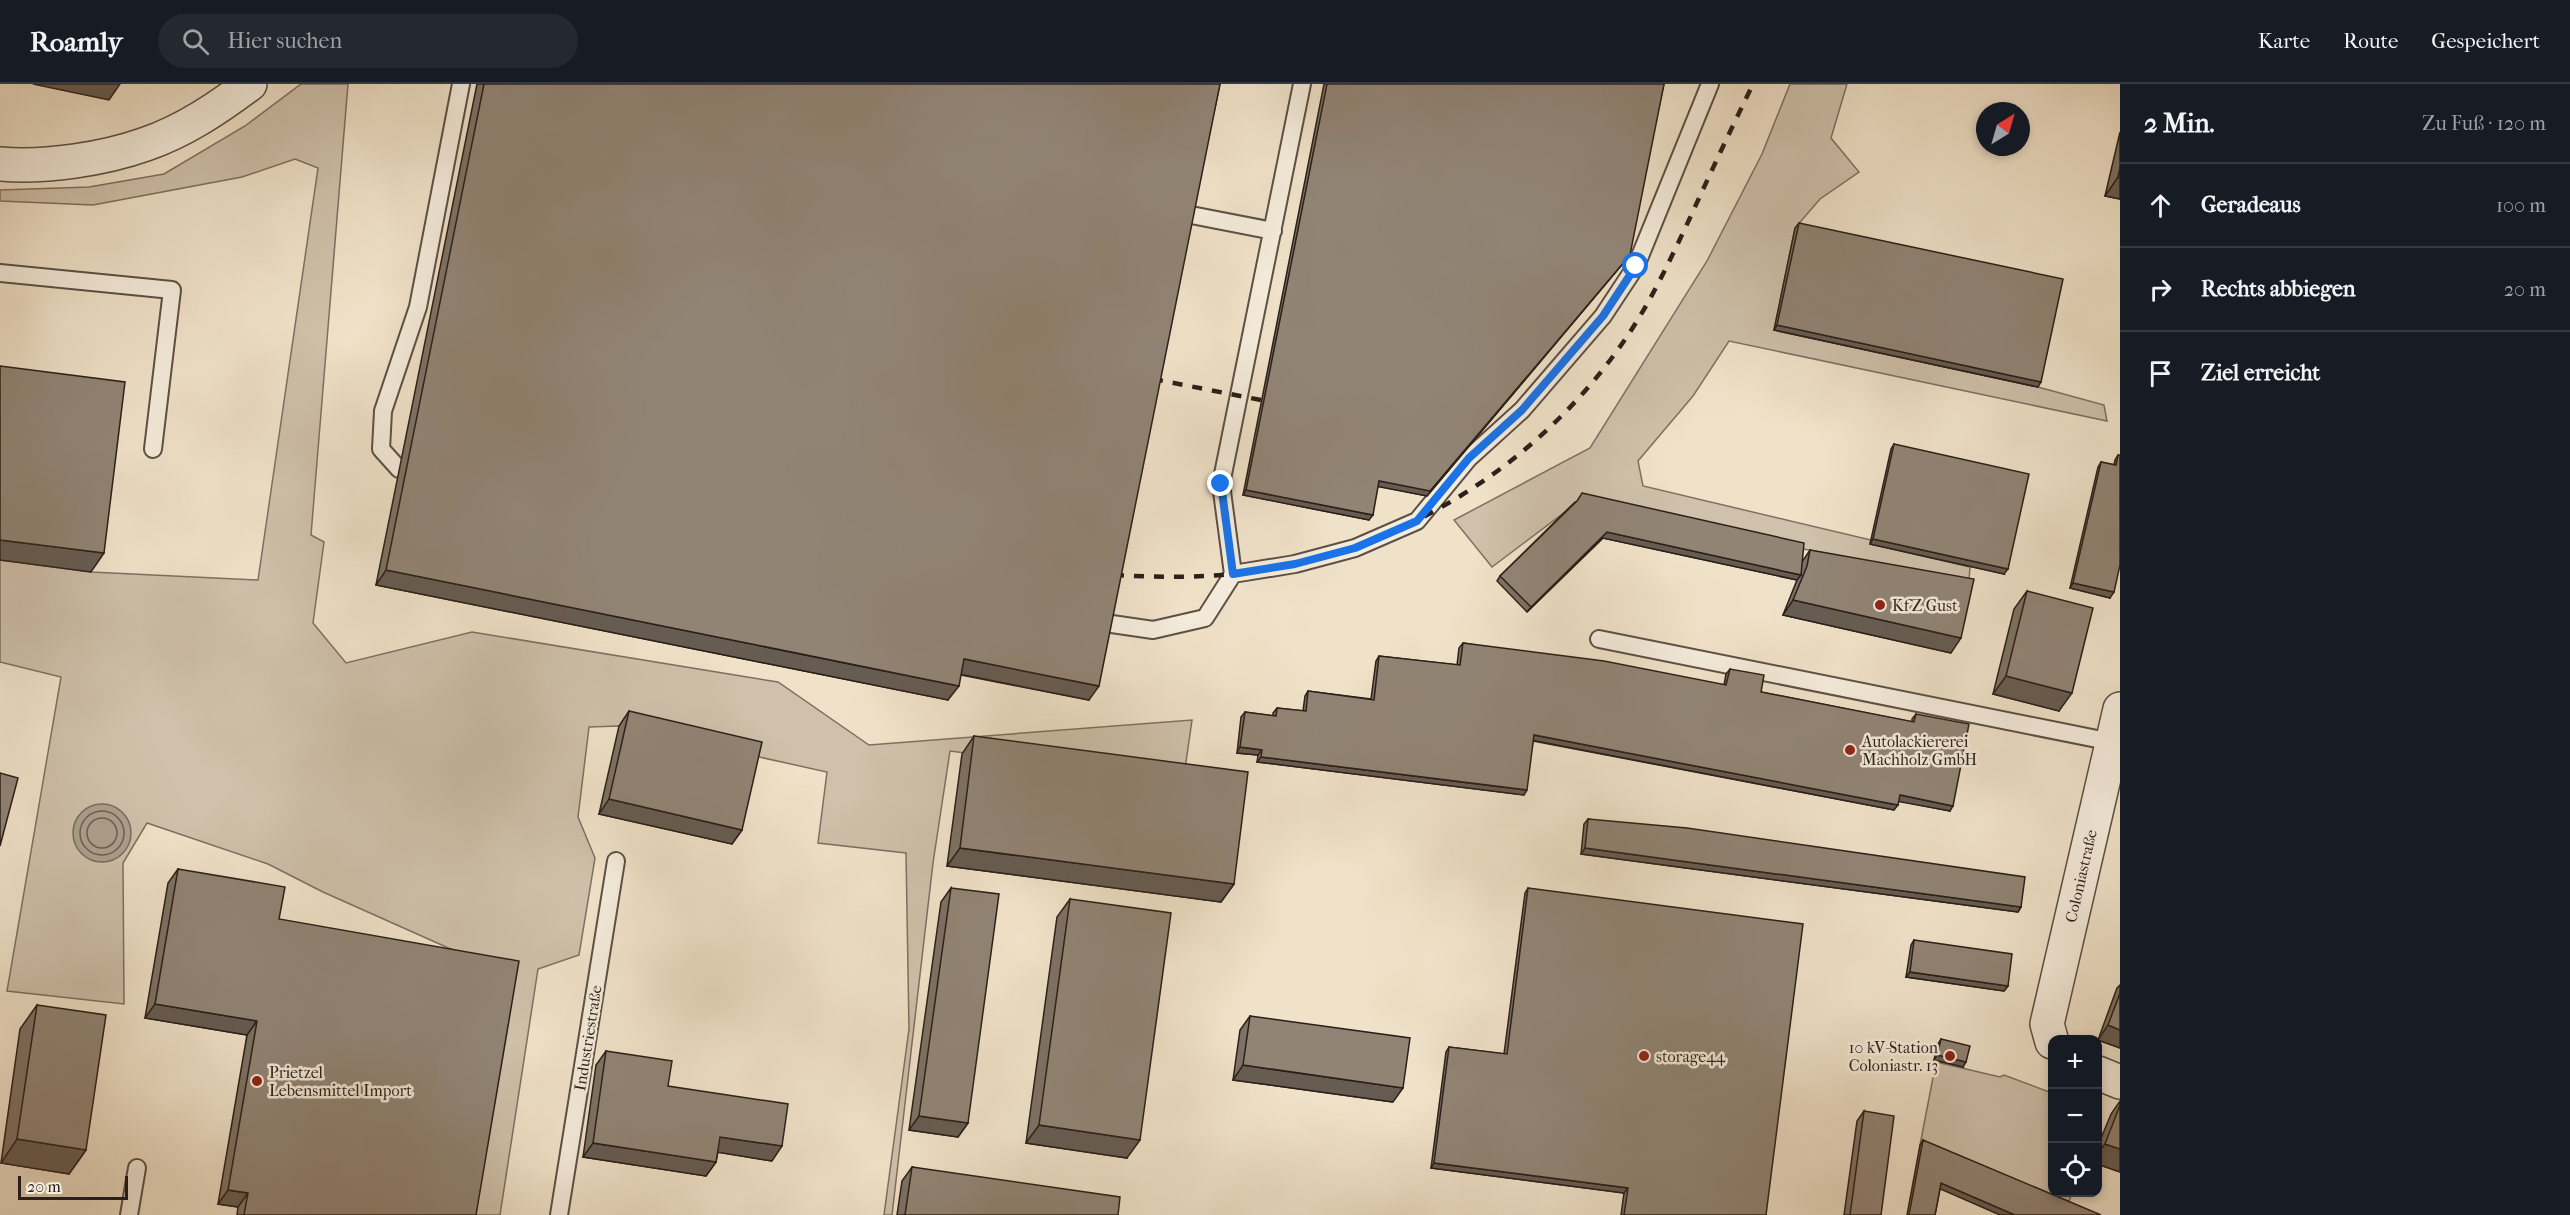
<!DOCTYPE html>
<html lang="de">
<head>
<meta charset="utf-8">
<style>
  :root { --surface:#171b24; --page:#242831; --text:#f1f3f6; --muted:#9ea1a6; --line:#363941 }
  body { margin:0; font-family:"IM FELL French Canon",serif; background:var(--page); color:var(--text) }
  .controls { position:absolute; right:18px; bottom:18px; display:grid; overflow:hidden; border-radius:12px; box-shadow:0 3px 9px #0003 }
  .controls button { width:54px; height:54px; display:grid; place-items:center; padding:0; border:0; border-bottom:2px solid var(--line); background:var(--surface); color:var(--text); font:30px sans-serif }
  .compass { position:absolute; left:1976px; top:18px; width:54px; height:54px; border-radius:50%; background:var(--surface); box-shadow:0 3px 9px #0003; rotate:37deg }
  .scale { position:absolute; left:18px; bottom:15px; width:110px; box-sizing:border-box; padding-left:6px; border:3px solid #2b1f19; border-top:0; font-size:16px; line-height:21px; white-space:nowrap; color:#2b1f19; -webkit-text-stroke:4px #f5ecdc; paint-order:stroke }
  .stop { position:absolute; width:18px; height:18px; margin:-14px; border:4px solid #1a73e8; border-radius:50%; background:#fff }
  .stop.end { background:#1a73e8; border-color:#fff; box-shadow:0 2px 6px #0008 }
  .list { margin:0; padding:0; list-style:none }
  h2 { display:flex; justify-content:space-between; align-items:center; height:78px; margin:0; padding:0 24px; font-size:26px }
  h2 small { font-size:20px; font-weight:400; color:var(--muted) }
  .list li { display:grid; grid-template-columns:39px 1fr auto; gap:18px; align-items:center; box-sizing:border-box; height:84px; padding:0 24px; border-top:2px solid var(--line) }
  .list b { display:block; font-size:22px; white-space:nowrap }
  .list em { font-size:20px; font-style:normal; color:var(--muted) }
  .icon { flex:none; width:33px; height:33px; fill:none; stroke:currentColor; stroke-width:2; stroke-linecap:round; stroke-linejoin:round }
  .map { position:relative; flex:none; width:2120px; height:1131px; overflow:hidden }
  header { display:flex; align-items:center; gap:36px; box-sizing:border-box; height:84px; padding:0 30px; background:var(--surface); border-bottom:2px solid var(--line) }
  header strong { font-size:28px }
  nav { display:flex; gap:33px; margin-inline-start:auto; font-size:21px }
  .search { width:420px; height:54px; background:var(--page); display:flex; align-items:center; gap:15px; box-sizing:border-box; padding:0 21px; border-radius:33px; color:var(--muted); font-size:22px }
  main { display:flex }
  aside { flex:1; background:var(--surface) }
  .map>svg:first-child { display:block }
  .green { fill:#cfc1ab; stroke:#7d7062; stroke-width:1.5 }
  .water { fill:#ada08d; stroke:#796c5f; stroke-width:1.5 }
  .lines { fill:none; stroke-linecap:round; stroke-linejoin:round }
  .shore { stroke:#6c6053; stroke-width:1.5 }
  .lane-casing { stroke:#5c5045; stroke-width:20 }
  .street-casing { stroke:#5c5045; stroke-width:36 }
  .lane { stroke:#f5ecdc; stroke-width:16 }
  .street { stroke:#f5ecdc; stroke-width:33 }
  .rail { stroke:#2b1f19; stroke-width:4.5; stroke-dasharray:10 10; stroke-linecap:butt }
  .wall { fill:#7d7265; stroke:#2b1f19; stroke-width:1.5 }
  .shaded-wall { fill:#665c52; stroke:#2b1f19; stroke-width:1.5 }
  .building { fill:#918475; stroke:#2b1f19; stroke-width:1.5 }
  .route { stroke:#1a73e8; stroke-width:8 }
  .poi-dot { fill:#8f2418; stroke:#f5ecdc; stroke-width:2 }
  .labels { text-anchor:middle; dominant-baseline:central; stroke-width:5; stroke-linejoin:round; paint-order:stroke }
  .poi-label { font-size:16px; fill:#2b1f19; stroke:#f5ecdc; text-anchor:start }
  .street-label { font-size:16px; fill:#2b1f19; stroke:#f5ecdc }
</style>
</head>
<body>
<header>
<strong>Roamly</strong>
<div class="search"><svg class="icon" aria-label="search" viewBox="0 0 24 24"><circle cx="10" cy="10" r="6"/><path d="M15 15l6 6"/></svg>Hier suchen</div>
<nav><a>Karte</a><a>Route</a><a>Gespeichert</a></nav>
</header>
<main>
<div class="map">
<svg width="2120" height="1131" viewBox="0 0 2120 1131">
  <rect width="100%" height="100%" fill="#f0e2c9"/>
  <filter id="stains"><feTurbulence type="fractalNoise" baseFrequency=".00333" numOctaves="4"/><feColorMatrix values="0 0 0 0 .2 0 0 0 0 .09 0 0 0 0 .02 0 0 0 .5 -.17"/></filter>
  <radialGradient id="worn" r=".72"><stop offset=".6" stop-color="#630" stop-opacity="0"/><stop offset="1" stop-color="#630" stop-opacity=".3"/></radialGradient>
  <path class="green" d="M 301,0 L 348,0 L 311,451 L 324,458 L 313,539 L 346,579 L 472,548 L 778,598 L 869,661 L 1192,636 L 1185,685 L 1165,694 L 950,667 L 933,779 L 892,1131 L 884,1131 L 909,945 L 906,769 L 818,759 L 827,688 L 619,642 L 589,643 L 578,733 L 595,774 L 579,871 L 538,885 L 500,1131 L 469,1131 L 509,891 L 323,808 L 268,780 L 147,739 L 123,779 L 124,920 L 7,907 L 61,593 L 0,578 L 0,476 L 91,488 L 258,496 L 318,84 L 295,75 L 242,93 L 93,121 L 0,117 L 0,106 L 89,103 L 164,90 L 245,42 Z
    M 1790,0 L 1847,0 L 1831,54 L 1859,88 L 1820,115 L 1795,144 L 1774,246 L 2038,303 L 2104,321 L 2107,337 L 1729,257 L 1693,312 L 1638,377 L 1643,402 L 1871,456 L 1870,460 L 1970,483 L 1969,496 L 1573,422 L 1492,483 L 1454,436 L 1590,364 L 1707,177 L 1762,70 Z
    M 1936,978 L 2000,993 L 2004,991 L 2052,1009 L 2052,1108 L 2072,1109 L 2067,1123 L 1920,1061 Z"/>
  <path class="water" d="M73 749a29 29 0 1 1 58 0a29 29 0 1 1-58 0Z"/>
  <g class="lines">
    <path class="shore" d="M80 749a22 22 0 1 1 44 0a22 22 0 1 1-44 0Z
      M87 749a15 15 0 1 1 30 0a15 15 0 1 1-30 0Z"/>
    <g class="lane-casing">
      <path id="lane" d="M 1186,130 L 1273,147
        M 0,189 L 172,206 L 153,365
        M 399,385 L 381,365 L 383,327 L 418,223 L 461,0
        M 1233,490 L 1295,480 L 1355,464 L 1417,437 L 1469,374 L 1522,326 L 1603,232 L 1636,182 L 1710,0
        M 1105,539 L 1153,546 L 1205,534 L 1233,490 L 1221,400 L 1302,0
        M 1599,555 L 2112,658
        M 129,1131 L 137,1084
        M 559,1131 L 616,777"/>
    </g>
    <g class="street-casing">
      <path id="street" d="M 0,80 C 45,84 104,75 146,60 C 184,47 218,24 250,0
        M 2052,958 L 2047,940 L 2120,625
        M 2098,989 L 2120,998"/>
    </g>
    <use href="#lane" class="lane"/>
    <use href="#street" class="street"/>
    <path class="rail" d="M 1153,295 L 1261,316
      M 1114,491 C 1153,493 1192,494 1232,490 C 1391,475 1542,382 1630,248 C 1653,213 1671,174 1689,136 C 1710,90 1731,45 1753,0"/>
  </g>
  <path class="wall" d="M 477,0 L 1220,0 L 1089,616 L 961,591 L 948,616 L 376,501 Z
    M 1324,0 L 1664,0 L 1626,176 L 1427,412 L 1378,402 L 1369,436 L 1243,411 Z
    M 2120,48 L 2120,115 L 2105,112 Z
    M 1799,139 L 2038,303 L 1774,246 L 1795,144 Z
    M 1894,360 L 2004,490 L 1870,460 L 1891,365 Z
    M 2118,371 L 2110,514 L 2070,504 L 2098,383 L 2101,378 L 2114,381 L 2115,376 Z
    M 1575,418 L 1802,478 L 1810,466 L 1951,569 L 1783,531 L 1797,496 L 1603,454 L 1527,528 L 1497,497 L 1500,492 Z
    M 2027,507 L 2059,627 L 1993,610 L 2014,525 Z
    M 1463,559 L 1724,601 L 1726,590 L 1730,585 L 1761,608 L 1912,638 L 1912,635 L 1916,630 L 1950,727 L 1899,717 L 1894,726 L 1533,657 L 1524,711 L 1257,678 L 1258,671 L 1237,669 L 1241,633 L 1245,628 L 1273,632 L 1273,629 L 1277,624 L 1303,627 L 1305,612 L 1308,607 L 1371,615 L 1376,577 L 1379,572 L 1457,581 L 1459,564 Z
    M 629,627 L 742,746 L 732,760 L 599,730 L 619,642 Z
    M 974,652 L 1234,800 L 1221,818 L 947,782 L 962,670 Z
    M 1588,735 L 2021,823 L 2018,828 L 1581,770 L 1584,740 Z
    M 178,785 L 279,835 L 476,1131 L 237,1131 L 238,1123 L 218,1120 L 247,951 L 145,934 L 168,799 Z
    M 951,804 L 968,1039 L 958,1053 L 909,1046 L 941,818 Z
    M 1528,804 L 1766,1131 L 1621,1131 L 1624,1109 L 1431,1084 L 1446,968 L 1449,963 L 1504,970 L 1525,809 Z
    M 1070,815 L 1127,1074 L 1026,1059 L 1057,833 Z
    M 1914,856 L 2008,902 L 2004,907 L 1906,893 L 1911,861 Z
    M 2120,901 L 2120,964 L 2098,956 L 2117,904 Z
    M 37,921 L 86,1066 L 69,1090 L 1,1079 L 20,945 Z
    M 1250,932 L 1393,1018 L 1233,996 L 1240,946 Z
    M 1941,955 L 1963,983 L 1934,976 L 1938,960 Z
    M 606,967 L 668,1002 L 772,1077 L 718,1068 L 716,1078 L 706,1092 L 583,1073 L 596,981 Z
    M 2120,1017 L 2120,1088 L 2097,1080 L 2097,1064 L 2111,1030 Z
    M 1864,1027 L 1881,1131 L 1844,1131 L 1857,1037 Z
    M 1923,1056 L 1940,1105 L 1935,1131 L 1907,1131 L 1920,1061 Z
    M 912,1083 L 1118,1131 L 897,1131 L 902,1097 Z"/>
  <path class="shaded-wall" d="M 33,0 L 120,0 L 109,16 Z
    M 2118,93 L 2120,94 L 2120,115 L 2105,112 Z
    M 1630,171 L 1427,412 L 1375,402 L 1379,397 Z
    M 1777,241 L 2041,298 L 2038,303 L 1774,246 Z
    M 1246,406 L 1373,431 L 1369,436 L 1243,411 Z
    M 1607,448 L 1801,491 L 1797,496 L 1603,454 L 1527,528 L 1531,523 Z
    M 1873,455 L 2008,485 L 2004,490 L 1870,460 Z
    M 0,456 L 104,469 L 91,488 L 0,476 Z
    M 386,486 L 959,602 L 948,616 L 376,501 Z
    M 2073,499 L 2114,508 L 2110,514 L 2070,504 Z
    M 1793,516 L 1961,554 L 1951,569 L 1783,531 Z
    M 964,575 L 1099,602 L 1089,616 L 954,589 Z
    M 2006,592 L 2072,609 L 2059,627 L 1993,610 Z
    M 1534,651 L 1898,721 L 1894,726 L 1531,656 Z
    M 1240,663 L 1262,666 L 1258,671 L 1237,669 Z
    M 1261,673 L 1527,706 L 1524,711 L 1257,678 Z
    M 1900,711 L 1953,722 L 1950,727 L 1896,717 Z
    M 609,715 L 742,746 L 732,760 L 599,730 Z
    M 960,764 L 1234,800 L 1221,818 L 947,782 Z
    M 1585,764 L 2021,823 L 2018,828 L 1581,770 Z
    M 1910,888 L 2008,902 L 2004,907 L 1906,893 Z
    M 155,920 L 257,937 L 247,951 L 145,934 Z
    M 2108,941 L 2120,946 L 2120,964 L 2098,956 Z
    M 1937,971 L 1966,978 L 1963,983 L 1934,976 Z
    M 1243,981 L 1403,1004 L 1393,1018 L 1233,996 Z
    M 919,1032 L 968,1039 L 958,1053 L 909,1046 Z
    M 1039,1041 L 1140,1056 L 1127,1074 L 1026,1059 Z
    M 720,1053 L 782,1062 L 772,1077 L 710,1067 Z
    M 17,1055 L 86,1066 L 69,1090 L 1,1079 Z
    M 593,1059 L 716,1078 L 706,1092 L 583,1073 Z
    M 2105,1060 L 2120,1065 L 2120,1088 L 2097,1080 L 2097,1070 Z
    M 1434,1079 L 1628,1104 L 1624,1109 L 1431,1084 Z
    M 1941,1099 L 2015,1131 L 2000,1131 L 1938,1104 Z
    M 228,1106 L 248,1109 L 238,1123 L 218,1120 Z"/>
  <path class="building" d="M 484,0 L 1220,0 L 1099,602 L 964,575 L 959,602 L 386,486 Z
    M 1327,0 L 1664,0 L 1630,171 L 1430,407 L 1379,397 L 1373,431 L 1246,406 Z
    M 2120,83 L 2120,94 L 2118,93 Z
    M 1799,139 L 2063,195 L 2041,298 L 1777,241 Z
    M 0,282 L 125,298 L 104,469 L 0,456 Z
    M 1894,360 L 2029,390 L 2008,485 L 1873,455 Z
    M 2118,371 L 2120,371 L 2120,481 L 2114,508 L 2073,499 L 2101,378 L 2116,381 Z
    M 1582,409 L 1804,459 L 1801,491 L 1607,448 L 1531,523 L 1500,492 L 1577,417 Z
    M 1810,466 L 1974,495 L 1961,554 L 1793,516 L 1807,482 Z
    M 2027,507 L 2093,524 L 2072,609 L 2006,592 Z
    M 1463,559 L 1604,577 L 1726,601 L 1730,585 L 1764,591 L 1761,608 L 1914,638 L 1916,630 L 1969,640 L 1953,722 L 1900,711 L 1898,721 L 1534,651 L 1527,706 L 1261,673 L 1262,666 L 1240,663 L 1245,628 L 1276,632 L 1277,624 L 1306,627 L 1308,607 L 1374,616 L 1379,572 L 1460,581 Z
    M 629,627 L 762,658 L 742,746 L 609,715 Z
    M 974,652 L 1248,688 L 1234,800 L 960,764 Z
    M 0,689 L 18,694 L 0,762 Z
    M 1588,735 L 1687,744 L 2025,793 L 2021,823 L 1585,764 Z
    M 178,785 L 285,803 L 279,835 L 519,877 L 476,1131 L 244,1131 L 248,1109 L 228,1106 L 257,937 L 155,920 Z
    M 951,804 L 999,810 L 968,1039 L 919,1032 Z
    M 1528,804 L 1803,840 L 1766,1131 L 1624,1131 L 1628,1104 L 1434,1079 L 1449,963 L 1507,970 Z
    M 1070,815 L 1171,829 L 1140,1056 L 1039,1041 Z
    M 1914,856 L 2012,870 L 2008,902 L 1910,888 Z
    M 2120,909 L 2120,946 L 2108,941 Z
    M 37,921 L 106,931 L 86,1066 L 17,1055 Z
    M 1250,932 L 1410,954 L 1403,1004 L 1243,981 Z
    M 1941,955 L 1970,962 L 1966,978 L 1937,971 Z
    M 606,967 L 672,977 L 668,1002 L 788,1020 L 782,1062 L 720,1053 L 716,1078 L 593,1059 Z
    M 2120,1021 L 2120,1065 L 2105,1060 Z
    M 1864,1027 L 1894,1032 L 1881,1131 L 1850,1131 Z
    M 1923,1056 L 2101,1131 L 2015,1131 L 1941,1099 L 1935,1131 L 1909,1131 Z
    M 912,1083 L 1120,1113 L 1118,1131 L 905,1131 Z"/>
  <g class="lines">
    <path class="route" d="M 1221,400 L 1233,490 L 1295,480 L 1355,464 L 1417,437 L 1469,374 L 1522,326 L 1603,232 L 1636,182"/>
  </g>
  <g class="poi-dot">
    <circle cx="1880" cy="521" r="6"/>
    <circle cx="1850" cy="666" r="6"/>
    <circle cx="1644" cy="972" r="6"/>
    <circle cx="1950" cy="972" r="6"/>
    <circle cx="257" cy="997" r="6"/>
  </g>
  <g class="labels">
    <g class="poi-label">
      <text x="1892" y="521">KfZ Gust</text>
      <text x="1862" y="657">Autolackiererei<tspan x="1862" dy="18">Machholz GmbH</tspan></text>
      <text x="1938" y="963" text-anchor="end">10 kV-Station<tspan x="1938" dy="18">Coloniastr. 13</tspan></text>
      <text x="1656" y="972">storage44</text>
      <text x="269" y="988">Prietzel<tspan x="269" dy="18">Lebensmittel Import</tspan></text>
    </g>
    <g class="street-label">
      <text transform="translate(2081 792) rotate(-77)">Coloniastraße</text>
      <text transform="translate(588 954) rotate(-81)">Industriestraße</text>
    </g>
  </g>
  <rect width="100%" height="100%" filter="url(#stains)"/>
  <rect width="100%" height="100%" fill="url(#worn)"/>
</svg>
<div class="controls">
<button>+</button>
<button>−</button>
<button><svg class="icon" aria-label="locate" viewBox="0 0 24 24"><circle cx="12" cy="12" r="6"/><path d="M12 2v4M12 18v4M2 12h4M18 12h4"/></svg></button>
</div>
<svg class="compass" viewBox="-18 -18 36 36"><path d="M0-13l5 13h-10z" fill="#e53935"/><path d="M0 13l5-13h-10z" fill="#9ea1a6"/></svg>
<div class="scale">20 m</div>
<div class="stop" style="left:1636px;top:182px"></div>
<div class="stop end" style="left:1221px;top:400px"></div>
</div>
<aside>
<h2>2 Min.<small>Zu Fuß · 120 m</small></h2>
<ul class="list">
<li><svg class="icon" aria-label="ahead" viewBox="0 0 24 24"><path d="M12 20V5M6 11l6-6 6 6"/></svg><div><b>Geradeaus</b></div><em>100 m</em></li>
<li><svg class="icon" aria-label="right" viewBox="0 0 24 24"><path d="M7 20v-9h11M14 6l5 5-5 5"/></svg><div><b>Rechts abbiegen</b></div><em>20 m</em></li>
<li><svg class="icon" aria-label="arrive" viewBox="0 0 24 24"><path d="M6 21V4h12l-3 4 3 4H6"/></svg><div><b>Ziel erreicht</b></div></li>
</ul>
</aside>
</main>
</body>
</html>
